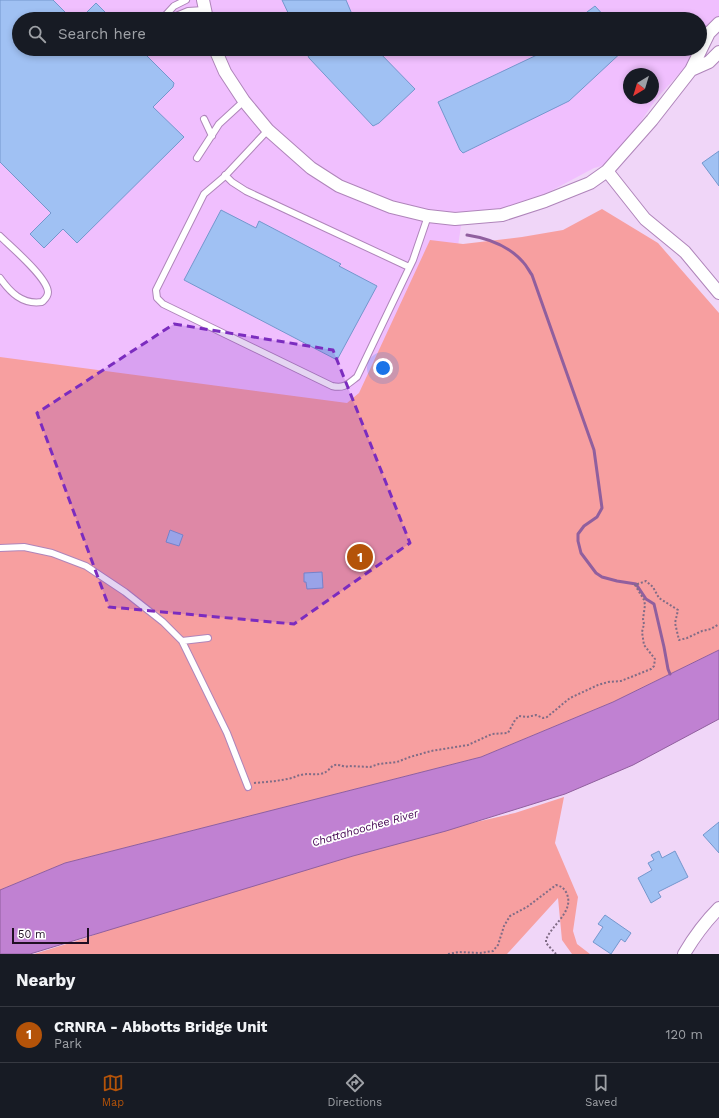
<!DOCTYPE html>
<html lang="en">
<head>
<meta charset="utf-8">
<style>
  :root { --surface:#171b24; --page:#20242c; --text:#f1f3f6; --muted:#9ea1a6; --line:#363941; --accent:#b45309 }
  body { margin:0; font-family:"Work Sans",sans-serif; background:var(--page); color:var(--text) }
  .compass { position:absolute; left:623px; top:68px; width:36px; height:36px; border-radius:50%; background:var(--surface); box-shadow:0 2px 6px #0003; rotate:218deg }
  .scale { position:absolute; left:12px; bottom:10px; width:77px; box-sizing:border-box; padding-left:4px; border:2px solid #1f0f23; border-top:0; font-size:11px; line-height:14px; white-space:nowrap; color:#1f0f23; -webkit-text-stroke:3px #fff; paint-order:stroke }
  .you { position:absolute; left:383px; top:368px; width:14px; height:14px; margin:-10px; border:3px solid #fff; border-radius:50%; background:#1a73e8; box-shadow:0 0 0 6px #1a73e833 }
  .badge { display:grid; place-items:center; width:26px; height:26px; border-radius:50%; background:var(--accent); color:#fff; font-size:13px; font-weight:700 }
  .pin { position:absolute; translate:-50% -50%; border:2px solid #fff; box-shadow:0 1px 4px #0006 }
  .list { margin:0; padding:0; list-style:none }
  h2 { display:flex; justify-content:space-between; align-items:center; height:52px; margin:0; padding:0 16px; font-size:17px }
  h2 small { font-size:13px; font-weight:400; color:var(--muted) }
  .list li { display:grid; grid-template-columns:26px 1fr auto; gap:12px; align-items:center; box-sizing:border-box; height:56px; padding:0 16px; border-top:1px solid var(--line) }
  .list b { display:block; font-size:15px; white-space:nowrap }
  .list p { margin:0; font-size:13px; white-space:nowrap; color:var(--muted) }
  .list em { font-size:13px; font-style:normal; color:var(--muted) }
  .icon { flex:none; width:22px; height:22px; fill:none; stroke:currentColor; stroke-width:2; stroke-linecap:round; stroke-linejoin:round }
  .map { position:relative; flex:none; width:719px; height:954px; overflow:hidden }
  .search { position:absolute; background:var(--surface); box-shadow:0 2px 6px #0003; left:12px; right:12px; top:12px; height:44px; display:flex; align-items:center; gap:10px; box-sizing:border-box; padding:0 14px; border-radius:22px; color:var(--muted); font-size:15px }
  .sheet { height:108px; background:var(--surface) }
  nav { display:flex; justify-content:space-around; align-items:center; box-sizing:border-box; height:56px; border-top:1px solid var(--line); background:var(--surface); font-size:11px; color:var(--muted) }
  nav a { display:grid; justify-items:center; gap:2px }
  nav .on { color:var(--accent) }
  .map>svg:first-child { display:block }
  .built { fill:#f0bffe; fill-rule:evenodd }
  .green { fill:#f79fa0 }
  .water { fill:#c081d2; stroke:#905f9e }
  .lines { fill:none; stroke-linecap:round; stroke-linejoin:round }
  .stream { stroke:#905f9e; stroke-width:3 }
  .building { fill:#a0c1f3; stroke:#7497cd }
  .lane-casing { stroke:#af85ba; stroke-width:8 }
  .street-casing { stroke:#af85ba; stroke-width:14 }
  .path { stroke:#806c86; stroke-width:2; stroke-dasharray:2 2; stroke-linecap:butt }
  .lane { stroke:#fff; stroke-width:6 }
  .street { stroke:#fff; stroke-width:12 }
  .marked { fill:#7b2cbf; fill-opacity:0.2; stroke:#7b2cbf; stroke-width:3; stroke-dasharray:8 5; stroke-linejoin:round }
  .labels { text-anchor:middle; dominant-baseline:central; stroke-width:3.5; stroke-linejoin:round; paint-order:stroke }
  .water-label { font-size:11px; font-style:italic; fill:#430452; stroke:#fff }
</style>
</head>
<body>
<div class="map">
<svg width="719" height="954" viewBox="0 0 719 954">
  <rect width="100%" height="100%" fill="#f0d6f8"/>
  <path class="built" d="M 0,0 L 719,0 L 719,30 L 657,98 L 612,163 L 594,168 L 549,192 L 504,208 L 462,219 L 432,422 L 0,370 ZM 19,19 L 700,19 L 700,49 L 19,49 ZM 629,74 L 653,74 L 653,98 L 629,98 Z"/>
  <path class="green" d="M 602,209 L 658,243 L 719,313 L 719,650 L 613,702 L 481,757 L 65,863 L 0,890 L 0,357 L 347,403 L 359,393 L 430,240 L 463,244 L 522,237 L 563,230 Z
    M 564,797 L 555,843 L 578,897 L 573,931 L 577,944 L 590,954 L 572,954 L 562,940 L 558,898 L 507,954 L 34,954 L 86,938 L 246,875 L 515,813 Z"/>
  <path class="water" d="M 719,650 L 719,719 L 633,765 L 565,794 L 446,831 L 353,856 L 30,954 L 0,954 L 0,890 L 65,863 L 481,757 L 613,702 Z"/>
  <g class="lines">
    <path class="stream" d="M 467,235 C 487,238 509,246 523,262 C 527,266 529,271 532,275 L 594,450 L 602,508 L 597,517 L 584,526 L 578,534 L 578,541 L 581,553 L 596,573 L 602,577 L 617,581 L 636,584 L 646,599 L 654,604 L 664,647 L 668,669 L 670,674"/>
  </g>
  <path class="building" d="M 0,0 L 53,0 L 72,19 L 19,19 L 19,49 L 140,49 L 174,83 L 173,87 L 153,107 L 184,137 L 77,243 L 63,229 L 44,248 L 30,234 L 51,213 L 0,162 Z
    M 282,0 L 346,0 L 354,19 L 291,19 Z
    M 96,3 L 112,19 L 80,19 Z
    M 595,6 L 607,19 L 579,19 L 587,12 Z
    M 305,49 L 376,49 L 415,89 L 379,123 L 373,126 L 309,58 Z
    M 545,49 L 625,49 L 569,101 L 463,153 L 460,150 L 438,102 L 539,54 Z
    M 719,151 L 719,186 L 702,163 Z
    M 221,210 L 256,228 L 259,221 L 341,264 L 339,266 L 377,286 L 337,360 L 184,280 Z
    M 170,530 L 183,535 L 179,546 L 166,542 Z
    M 322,572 L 323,588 L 307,589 L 306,582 L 304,582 L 304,573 Z
    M 719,822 L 719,853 L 703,835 Z
    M 659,851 L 662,858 L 675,851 L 688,877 L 658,892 L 661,897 L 651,903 L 638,878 L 652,870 L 648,863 L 654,860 L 651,855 Z
    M 605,915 L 631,933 L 625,942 L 621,939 L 611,954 L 593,942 L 603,927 L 598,924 Z"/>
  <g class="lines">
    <g class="lane-casing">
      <path id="lane" d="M 162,19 L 174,6 L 186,0
        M 169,19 L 188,11 L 204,10
        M 204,119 L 212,136
        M 268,130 L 224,177 L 204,194 L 156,290 L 157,298 L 163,304 L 332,386 C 344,389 348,384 357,377 L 413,260 L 428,216
        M 197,158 L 219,124 L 244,101
        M 225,175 L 232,182 L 246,191 L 409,267
        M 0,236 C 11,247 47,277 48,292 C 48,297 45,299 42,302 C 22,305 10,292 0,278
        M 0,548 L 24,547 L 52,553 L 86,566 L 125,592 L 163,622 L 182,641 L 227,733 L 248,787
        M 182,641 L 208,638"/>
    </g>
    <g class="street-casing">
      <path id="street" d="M 203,0 L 207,19
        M 215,49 L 225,72 L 244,101 L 268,130 L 311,168 L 339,186 L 391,207 L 428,216 L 455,219 L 502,215 L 545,201 L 590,183 L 607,171 L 652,120 L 691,70 L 709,33 L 719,23
        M 691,70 L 709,62 L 719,52
        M 607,171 L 645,219 L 685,252 L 719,293
        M 684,954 C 694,937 705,922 719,908"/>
    </g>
    <path class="path" d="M 254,783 C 267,782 279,781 292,778 C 295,777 298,775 301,775 C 307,773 314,775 320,774 C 333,772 329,760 345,767 L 349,766 L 370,767 L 379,764 L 397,762 L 410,757 L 431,751 L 468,745 L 492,734 L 508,733 L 515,720 L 519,716 L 527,717 L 536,715 L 543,718 L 547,717 L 570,698 L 598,685 L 608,682 L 621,681 L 651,669 L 654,666 L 655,659 L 644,645 L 642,632 L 644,624 L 643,619 L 645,605 L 644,600 L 635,585 L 646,581 L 653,587 L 659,598 L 678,610 L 675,623 L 679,640 L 687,638 L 702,631 L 711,629 L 719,624
      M 448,954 L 459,952 L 480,953 L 493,951 L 498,945 L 504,926 L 510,916 L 527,907 L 556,885 C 560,886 563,887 566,892 C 576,911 551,925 546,940 L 546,943 L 556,954"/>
    <use href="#lane" class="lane"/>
    <use href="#street" class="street"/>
  </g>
  <path class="marked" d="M 174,324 L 333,350 L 410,543 L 294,624 L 109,607 L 37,413 Z"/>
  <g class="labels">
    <g class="water-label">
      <text transform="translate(365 828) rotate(-16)">Chattahoochee River</text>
    </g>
  </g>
</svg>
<svg class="compass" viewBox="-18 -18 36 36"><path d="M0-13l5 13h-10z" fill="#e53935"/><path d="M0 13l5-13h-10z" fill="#9ea1a6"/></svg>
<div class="scale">50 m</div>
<div class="you"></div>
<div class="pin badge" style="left:360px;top:557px">1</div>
<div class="search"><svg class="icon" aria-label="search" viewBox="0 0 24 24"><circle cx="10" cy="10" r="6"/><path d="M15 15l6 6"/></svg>Search here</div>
</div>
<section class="sheet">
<h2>Nearby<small></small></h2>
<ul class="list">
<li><span class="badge">1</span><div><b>CRNRA - Abbotts Bridge Unit</b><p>Park</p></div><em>120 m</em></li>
</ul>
</section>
<nav>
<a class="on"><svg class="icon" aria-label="map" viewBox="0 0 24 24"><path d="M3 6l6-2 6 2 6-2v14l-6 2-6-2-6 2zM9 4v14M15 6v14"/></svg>Map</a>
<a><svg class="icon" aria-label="directions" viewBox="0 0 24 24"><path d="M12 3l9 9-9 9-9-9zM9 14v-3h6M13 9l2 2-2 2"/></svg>Directions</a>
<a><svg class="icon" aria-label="saved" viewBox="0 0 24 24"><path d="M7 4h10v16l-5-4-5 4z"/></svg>Saved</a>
</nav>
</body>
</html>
